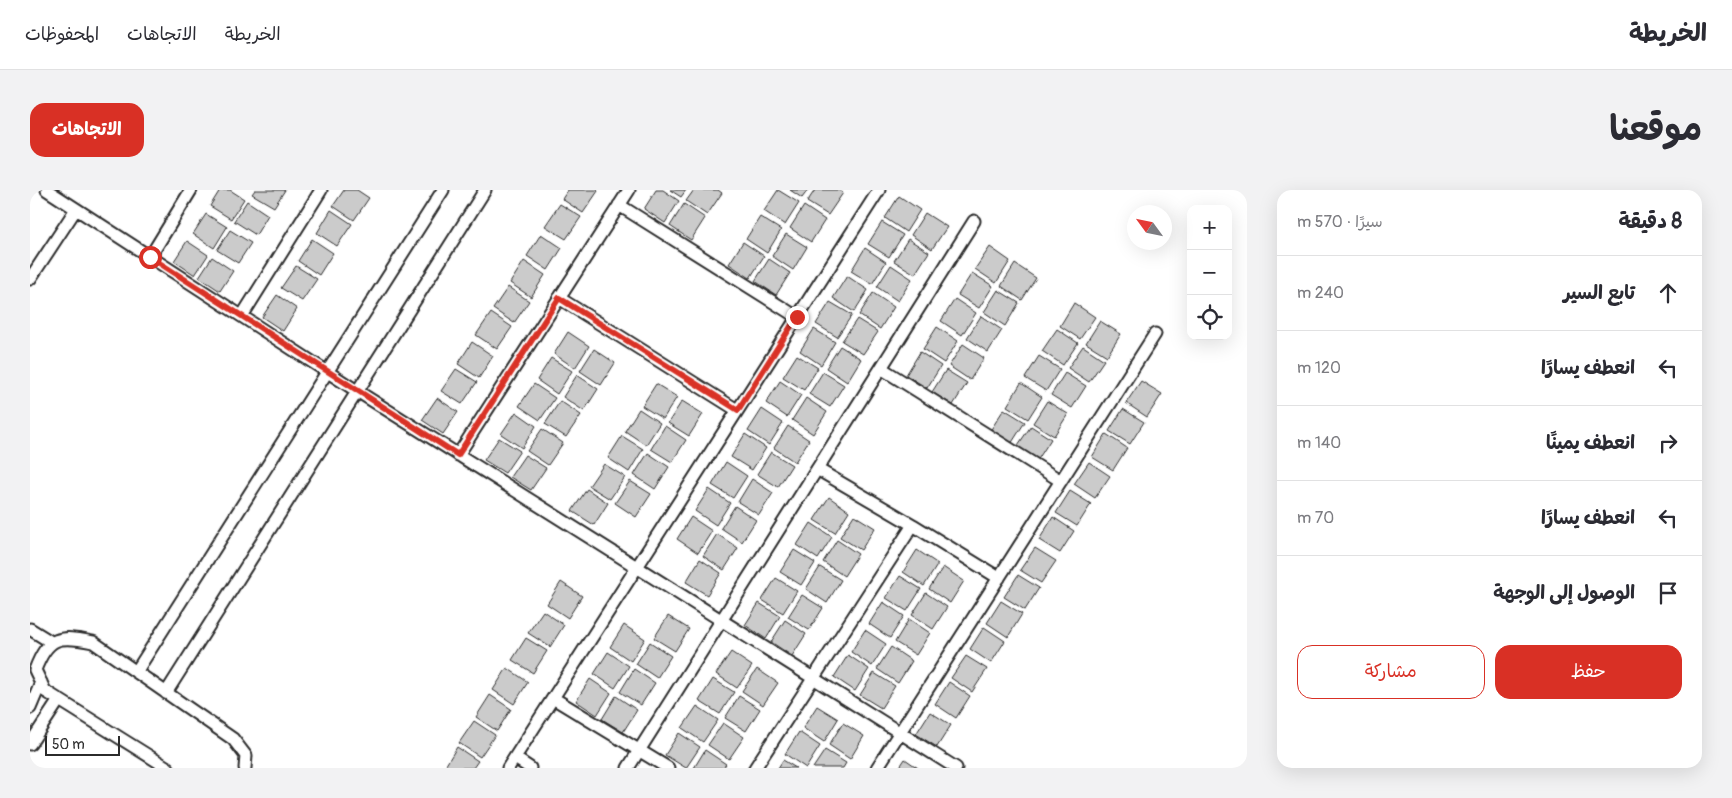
<!DOCTYPE html>
<html lang="ar">
<head>
<meta charset="utf-8">
<style>
  :root { --surface:#fff; --page:#f2f2f3; --text:#2b2b33; --muted:#7c7c81; --line:#e1e1e2; --accent:#d93025 }
  body { margin:0; font-family:Pangolin,"Playpen Sans Arabic",sans-serif; background:var(--page); color:var(--text); direction:rtl }
  .controls { position:absolute; right:15px; top:15px; display:grid; overflow:hidden; border-radius:10px; box-shadow:0 5px 20px #0002 }
  .controls button { width:45px; height:45px; display:grid; place-items:center; padding:0; border:0; border-bottom:1px solid var(--line); background:var(--surface); color:var(--text); font:25px sans-serif }
  .compass { position:absolute; left:1097px; top:15px; width:45px; height:45px; border-radius:50%; background:var(--surface); box-shadow:0 5px 20px #0002; rotate:303deg }
  .scale { position:absolute; left:15px; bottom:12px; width:75px; box-sizing:border-box; padding-left:5px; border:2px solid #2b2b2b; border-top:0; font-size:14px; line-height:18px; white-space:nowrap; color:#2b2b2b; -webkit-text-stroke:4px #fff; paint-order:stroke }
  .stop { position:absolute; width:15px; height:15px; margin:-11px; border:4px solid #d93025; border-radius:50%; background:#fff }
  .stop.end { background:#d93025; border-color:#fff; box-shadow:0 1px 5px #0008 }
  .list { margin:0; padding:0; list-style:none }
  h2 { display:flex; justify-content:space-between; align-items:center; height:65px; margin:0; padding:0 20px; font-size:21px }
  h2 small { font-size:16px; font-weight:400; color:var(--muted) }
  .list li { display:grid; grid-template-columns:32px 1fr auto; gap:15px; align-items:center; box-sizing:border-box; height:75px; padding:0 20px; border-top:1px solid var(--line) }
  .list b { display:block; font-size:19px; white-space:nowrap }
  .list em { font-size:16px; font-style:normal; color:var(--muted) }
  .actions { display:flex; gap:10px; padding:15px 20px }
  .actions a { flex:1; padding:11px 0; border:1px solid var(--accent); border-radius:15px; text-align:center; font-size:18px; color:var(--accent) }
  .actions .main { background:var(--accent); color:#fff }
  .icon { flex:none; width:28px; height:28px; fill:none; stroke:currentColor; stroke-width:2; stroke-linecap:round; stroke-linejoin:round }
  .map { position:relative; flex:none; width:1217px; height:578px; overflow:hidden; direction:ltr; border-radius:15px }
  header { display:flex; align-items:center; gap:30px; box-sizing:border-box; height:70px; padding:0 25px; background:var(--surface); border-bottom:1px solid var(--line) }
  header strong { font-size:24px }
  nav { display:flex; gap:28px; margin-inline-start:auto; font-size:18px }
  .intro { display:flex; align-items:center; justify-content:space-between; box-sizing:border-box; height:120px; padding:0 30px }
  h1 { margin:0; font-size:35px }
  .button { padding:12px 22px; border-radius:15px; background:var(--accent); color:#fff; font-size:18px; font-weight:700 }
  main { display:flex; gap:30px; padding:0 30px }
  aside { flex:1; background:var(--surface); border-radius:15px; box-shadow:0 5px 20px #0002 }
  .map>svg:first-child { display:block }
  .building { fill:#cbcbcb; stroke:#2b2b2b }
  .lines { fill:none; stroke-linecap:round; stroke-linejoin:round }
  .minor-casing { stroke:#2b2b2b; stroke-width:15 }
  .minor { stroke:#fff; stroke-width:11 }
  .route { stroke:#d93025; stroke-width:6 }
</style>
</head>
<body>
<header>
<strong>الخريطة</strong>
<nav><a>الخريطة</a><a>الاتجاهات</a><a>المحفوظات</a></nav>
</header>
<div class="intro"><h1>موقعنا</h1><a class="button">الاتجاهات</a></div>
<main>
<aside>
<h2>8 دقيقة<small>سيرًا · 570 m</small></h2>
<ul class="list">
<li><svg class="icon" aria-label="ahead" viewBox="0 0 24 24"><path d="M12 20V5M6 11l6-6 6 6"/></svg><div><b>تابع السير</b></div><em>240 m</em></li>
<li><svg class="icon" aria-label="left" viewBox="0 0 24 24"><path d="M17 20v-9H6M10 6l-5 5 5 5"/></svg><div><b>انعطف يسارًا</b></div><em>120 m</em></li>
<li><svg class="icon" aria-label="right" viewBox="0 0 24 24"><path d="M7 20v-9h11M14 6l5 5-5 5"/></svg><div><b>انعطف يمينًا</b></div><em>140 m</em></li>
<li><svg class="icon" aria-label="left" viewBox="0 0 24 24"><path d="M17 20v-9H6M10 6l-5 5 5 5"/></svg><div><b>انعطف يسارًا</b></div><em>70 m</em></li>
<li><svg class="icon" aria-label="arrive" viewBox="0 0 24 24"><path d="M6 21V4h12l-3 4 3 4H6"/></svg><div><b>الوصول إلى الوجهة</b></div></li>
</ul>
<div class="actions"><a class="main">حفظ</a><a>مشاركة</a></div>
</aside>
<div class="map">
<svg width="1217" height="578" viewBox="0 0 1217 578">
  <rect width="100%" height="100%" fill="#fff"/>
  <filter id="ink" filterUnits="userSpaceOnUse"><feTurbulence type="fractalNoise" baseFrequency=".02" numOctaves="2"/><feDisplacementMap in="SourceGraphic" scale="10" xChannelSelector="R" yChannelSelector="G"/><feConvolveMatrix kernelMatrix="1 2 1 2 8 2 1 2 1" color-interpolation-filters="sRGB"/></filter>
  <g filter="url(#ink)">
    <path class="building" d="M 190,0 L 200,0 L 214,9 L 201,29 L 180,16 Z
      M 225,0 L 255,0 L 244,17 L 222,4 Z
      M 314,0 L 327,0 L 339,8 L 324,30 L 303,16 Z
      M 538,0 L 567,0 L 568,1 L 553,23 L 532,9 Z
      M 626,0 L 633,0 L 649,11 L 635,33 L 614,19 Z
      M 640,0 L 656,0 L 651,7 Z
      M 664,0 L 688,0 L 692,3 L 677,25 L 656,11 Z
      M 748,0 L 769,13 L 755,35 L 734,21 Z
      M 760,0 L 778,0 L 772,8 Z
      M 785,0 L 808,0 L 813,3 L 798,25 L 777,12 Z
      M 869,6 L 890,20 L 876,42 L 855,28 Z
      M 217,11 L 238,25 L 226,45 L 204,31 Z
      M 530,14 L 551,27 L 536,49 L 515,36 Z
      M 654,14 L 675,28 L 661,50 L 640,36 Z
      M 774,16 L 795,30 L 781,52 L 760,38 Z
      M 301,20 L 322,34 L 307,56 L 287,43 Z
      M 895,23 L 917,37 L 902,59 L 881,45 Z
      M 176,24 L 197,37 L 184,58 L 163,44 Z
      M 730,27 L 751,40 L 737,63 L 716,49 Z
      M 852,32 L 873,45 L 859,67 L 838,54 Z
      M 200,40 L 221,53 L 208,73 L 187,60 Z
      M 511,44 L 532,58 L 518,80 L 497,66 Z
      M 756,44 L 777,57 L 763,80 L 742,66 Z
      M 282,49 L 303,63 L 289,85 L 268,71 Z
      M 878,49 L 899,62 L 885,84 L 864,71 Z
      M 157,51 L 178,65 L 165,85 L 144,71 Z
      M 713,52 L 734,66 L 720,88 L 699,74 Z
      M 960,57 L 980,71 L 966,93 L 945,79 Z
      M 835,58 L 856,72 L 842,94 L 821,81 Z
      M 182,67 L 203,81 L 190,101 L 169,87 Z
      M 739,69 L 760,83 L 746,105 L 725,91 Z
      M 494,71 L 515,85 L 501,107 L 480,93 Z
      M 985,74 L 1006,88 L 992,110 L 971,96 Z
      M 861,75 L 882,89 L 868,111 L 847,97 Z
      M 266,76 L 287,89 L 272,111 L 251,98 Z
      M 942,83 L 963,96 L 949,118 L 928,105 Z
      M 817,86 L 838,100 L 824,122 L 803,108 Z
      M 478,97 L 499,111 L 484,133 L 463,119 Z
      M 968,100 L 989,113 L 975,136 L 954,122 Z
      M 843,103 L 864,117 L 850,139 L 829,125 Z
      M 247,105 L 267,119 L 253,141 L 232,127 Z
      M 925,109 L 946,123 L 932,145 L 911,131 Z
      M 800,112 L 822,125 L 807,147 L 786,134 Z
      M 1044,113 L 1065,127 L 1050,149 L 1030,136 Z
      M 461,123 L 482,137 L 467,159 L 446,145 Z
      M 951,126 L 972,140 L 958,162 L 937,148 Z
      M 827,129 L 848,142 L 833,164 L 812,151 Z
      M 1070,131 L 1091,144 L 1077,166 L 1056,153 Z
      M 907,137 L 928,151 L 914,173 L 893,159 Z
      M 784,139 L 805,152 L 791,175 L 770,161 Z
      M 1027,139 L 1048,153 L 1033,175 L 1012,161 Z
      M 538,142 L 559,156 L 545,178 L 524,164 Z
      M 442,152 L 463,166 L 449,188 L 428,174 Z
      M 933,154 L 954,168 L 940,190 L 919,176 Z
      M 810,156 L 831,169 L 817,192 L 796,178 Z
      M 1053,156 L 1074,170 L 1059,192 L 1038,178 Z
      M 564,159 L 585,173 L 571,195 L 550,181 Z
      M 890,162 L 911,176 L 897,198 L 876,185 Z
      M 767,165 L 788,178 L 774,200 L 753,187 Z
      M 1009,166 L 1030,179 L 1016,201 L 995,188 Z
      M 521,168 L 542,181 L 527,204 L 507,190 Z
      M 426,179 L 447,192 L 432,214 L 411,201 Z
      M 916,180 L 937,193 L 923,215 L 902,202 Z
      M 793,182 L 814,195 L 800,217 L 779,204 Z
      M 1035,183 L 1056,196 L 1042,218 L 1021,205 Z
      M 547,185 L 568,199 L 554,221 L 533,207 Z
      M 750,191 L 771,205 L 757,227 L 736,213 Z
      M 1111,191 L 1132,204 L 1117,227 L 1096,213 Z
      M 991,193 L 1012,207 L 998,229 L 977,216 Z
      M 504,194 L 525,208 L 510,230 L 489,216 Z
      M 626,194 L 647,207 L 633,229 L 612,216 Z
      M 407,208 L 428,222 L 413,244 L 392,230 Z
      M 776,208 L 797,222 L 783,244 L 762,230 Z
      M 530,211 L 551,225 L 536,247 L 515,234 Z
      M 652,211 L 673,224 L 659,246 L 638,233 Z
      M 1017,211 L 1038,224 L 1024,246 L 1003,233 Z
      M 609,219 L 630,233 L 616,255 L 595,241 Z
      M 732,219 L 753,233 L 739,255 L 718,241 Z
      M 974,219 L 995,232 L 981,254 L 960,241 Z
      M 1093,219 L 1114,232 L 1100,254 L 1079,241 Z
      M 486,222 L 506,236 L 492,258 L 471,244 Z
      M 635,236 L 656,250 L 642,272 L 621,259 Z
      M 758,236 L 779,250 L 765,272 L 744,258 Z
      M 1001,236 L 1021,249 L 1007,271 L 986,258 Z
      M 512,239 L 533,253 L 518,275 L 497,261 Z
      M 715,244 L 736,258 L 722,280 L 701,267 Z
      M 1076,244 L 1097,258 L 1083,280 L 1062,267 Z
      M 592,246 L 613,259 L 599,282 L 578,268 Z
      M 469,248 L 490,261 L 475,283 L 454,270 Z
      M 741,262 L 762,275 L 748,297 L 727,284 Z
      M 618,263 L 639,277 L 625,299 L 604,285 Z
      M 495,265 L 516,278 L 501,300 L 480,287 Z
      M 696,272 L 717,286 L 703,308 L 682,295 Z
      M 1059,272 L 1080,286 L 1065,308 L 1044,294 Z
      M 574,274 L 595,287 L 580,309 L 559,296 Z
      M 722,289 L 743,303 L 729,325 L 708,312 Z
      M 600,291 L 621,304 L 606,327 L 585,313 Z
      M 557,299 L 578,313 L 564,335 L 542,321 Z
      M 679,299 L 700,313 L 686,335 L 665,321 Z
      M 1040,301 L 1061,314 L 1047,336 L 1026,323 Z
      M 799,307 L 819,321 L 805,343 L 784,330 Z
      M 705,316 L 726,330 L 712,352 L 691,338 Z
      M 824,325 L 845,338 L 831,360 L 810,347 Z
      M 661,327 L 682,341 L 668,363 L 647,349 Z
      M 1023,327 L 1044,341 L 1030,363 L 1009,350 Z
      M 781,333 L 802,347 L 788,369 L 767,355 Z
      M 687,344 L 708,358 L 694,380 L 673,366 Z
      M 807,350 L 828,364 L 814,386 L 793,372 Z
      M 1005,358 L 1026,371 L 1011,393 L 990,380 Z
      M 764,360 L 785,373 L 771,395 L 750,382 Z
      M 887,360 L 908,374 L 894,396 L 873,382 Z
      M 670,369 L 691,383 L 677,405 L 656,392 Z
      M 790,377 L 811,390 L 797,413 L 776,399 Z
      M 913,377 L 934,391 L 920,413 L 899,399 Z
      M 988,385 L 1009,398 L 995,420 L 974,407 Z
      M 870,386 L 891,399 L 877,421 L 856,408 Z
      M 746,388 L 767,401 L 753,423 L 732,410 Z
      M 531,392 L 552,406 L 538,428 L 517,414 Z
      M 896,403 L 917,417 L 903,439 L 882,425 Z
      M 772,405 L 793,418 L 779,440 L 758,427 Z
      M 971,411 L 992,424 L 978,447 L 957,433 Z
      M 853,412 L 874,426 L 860,448 L 839,434 Z
      M 729,413 L 750,426 L 736,449 L 715,435 Z
      M 513,421 L 534,435 L 520,457 L 498,443 Z
      M 638,426 L 659,439 L 645,461 L 624,448 Z
      M 879,429 L 900,443 L 886,465 L 865,452 Z
      M 755,430 L 776,444 L 762,466 L 741,452 Z
      M 594,435 L 615,449 L 601,471 L 580,457 Z
      M 954,437 L 975,451 L 961,473 L 940,459 Z
      M 835,440 L 856,454 L 842,476 L 821,462 Z
      M 496,448 L 517,461 L 503,483 L 482,470 Z
      M 620,452 L 641,466 L 627,488 L 606,474 Z
      M 861,457 L 882,471 L 868,493 L 847,479 Z
      M 578,462 L 599,476 L 585,498 L 564,484 Z
      M 701,462 L 722,476 L 707,498 L 686,484 Z
      M 818,465 L 839,479 L 825,501 L 804,487 Z
      M 936,466 L 957,479 L 942,502 L 921,488 Z
      M 477,478 L 498,492 L 484,514 L 463,500 Z
      M 604,479 L 625,493 L 611,515 L 590,502 Z
      M 727,479 L 748,493 L 733,515 L 712,501 Z
      M 844,483 L 865,496 L 851,518 L 830,505 Z
      M 560,489 L 581,503 L 567,525 L 546,511 Z
      M 683,489 L 704,502 L 690,524 L 669,511 Z
      M 919,492 L 940,506 L 926,528 L 905,514 Z
      M 460,505 L 481,519 L 467,541 L 446,527 Z
      M 586,506 L 607,520 L 593,542 L 572,529 Z
      M 709,506 L 730,519 L 716,541 L 695,528 Z
      M 667,516 L 688,530 L 673,552 L 652,538 Z
      M 787,516 L 808,529 L 794,552 L 773,538 Z
      M 900,522 L 921,535 L 907,557 L 886,544 Z
      M 444,531 L 465,545 L 450,567 L 429,553 Z
      M 693,533 L 714,547 L 699,569 L 678,555 Z
      M 813,533 L 834,546 L 820,569 L 799,555 Z
      M 769,542 L 790,556 L 776,578 L 755,564 Z
      M 649,543 L 670,557 L 656,578 L 635,565 Z
      M 427,557 L 448,571 L 443,578 L 414,578 Z
      M 675,560 L 696,574 L 693,578 L 664,578 Z
      M 795,560 L 816,573 L 813,578 L 783,578 Z
      M 875,569 L 888,578 L 869,578 Z
      M 753,570 L 766,578 L 748,578 Z"/>
    <g class="lines">
      <g class="minor-casing">
        <path id="minor" d="M 17,0 L 327,201 L 926,578
          M 589,15 L 767,127
          M 120,67 L 161,0
          M 0,89 L 46,19
          M 529,108 L 707,220
          M 212,126 L 291,0
          M 851,178 L 1031,291
          M 428,265 L 599,0
          M 883,335 L 969,388
          M 0,439 L 21,452
          M 106,482 L 413,0
          M 136,503 L 455,0
          M 523,508 L 638,578
          M 0,518 L 11,492
          M 0,554 L 29,510
          M 485,568 L 500,578
          M 138,578 L 15,501 L 5,480 C 18,446 29,445 63,452 L 203,549 L 216,566 L 215,578
          M 478,578 L 849,0
          M 598,578 L 944,31
          M 725,578 L 883,335 L 787,279
          M 847,578 L 1125,144"/>
      </g>
      <use href="#minor" class="minor"/>
    </g>
  </g>
  <g class="lines" filter="url(#ink)">
    <path class="route" d="M 120,67 L 428,265 L 529,108 L 708,220 L 767,127"/>
  </g>
</svg>
<div class="controls">
<button>+</button>
<button>−</button>
<button><svg class="icon" aria-label="locate" viewBox="0 0 24 24"><circle cx="12" cy="12" r="6"/><path d="M12 2v4M12 18v4M2 12h4M18 12h4"/></svg></button>
</div>
<svg class="compass" viewBox="-18 -18 36 36"><path d="M0-13l5 13h-10z" fill="#e53935"/><path d="M0 13l5-13h-10z" fill="#7c7c81"/></svg>
<div class="scale">50 m</div>
<div class="stop" style="left:120px;top:67px"></div>
<div class="stop end" style="left:767px;top:127px"></div>
</div>
</main>
</body>
</html>
